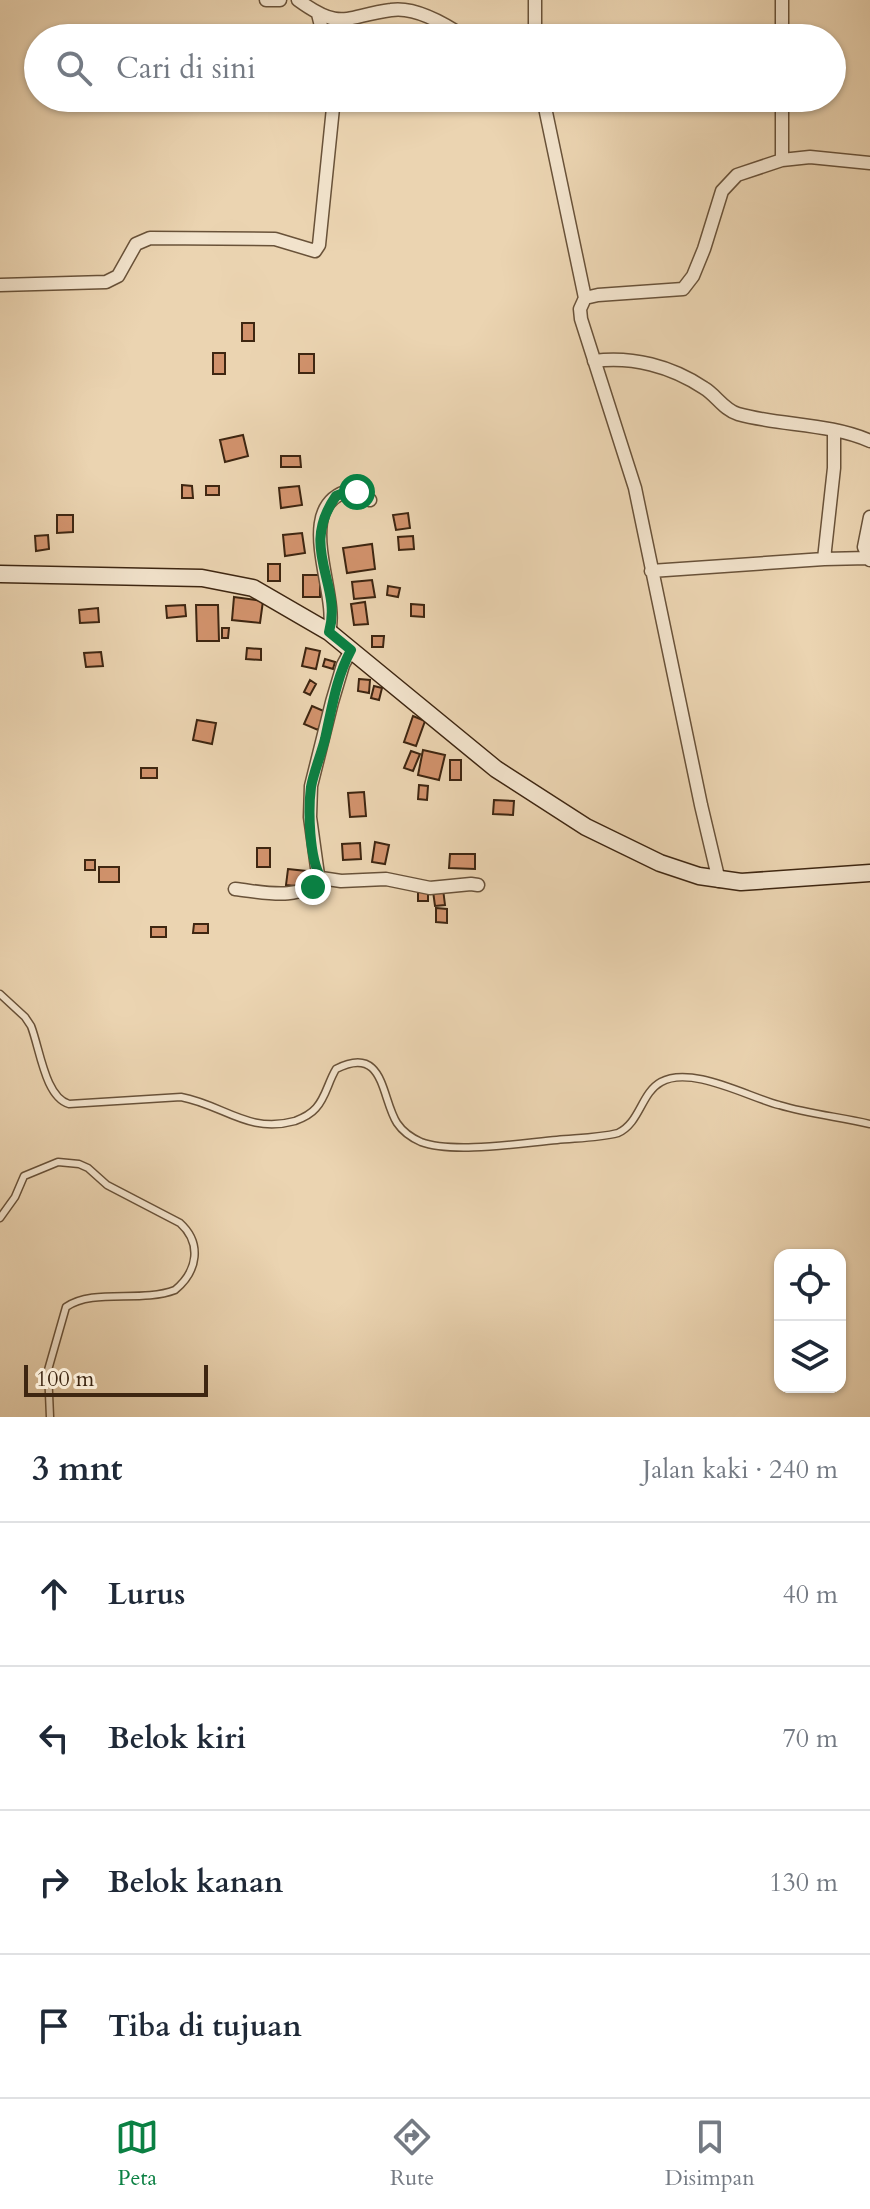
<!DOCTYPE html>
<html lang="id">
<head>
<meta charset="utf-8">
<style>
  :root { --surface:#fff; --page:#f2f2f3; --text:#1f2937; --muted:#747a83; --line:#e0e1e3; --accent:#0b8043 }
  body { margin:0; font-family:Cardo,serif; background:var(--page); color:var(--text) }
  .controls { position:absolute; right:24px; bottom:24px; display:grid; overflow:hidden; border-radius:16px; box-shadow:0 2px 6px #0004 }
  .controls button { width:72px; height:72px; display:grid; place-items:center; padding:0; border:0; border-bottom:2px solid var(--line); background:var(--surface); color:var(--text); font:40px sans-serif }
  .scale { position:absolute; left:24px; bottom:20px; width:184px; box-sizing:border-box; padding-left:8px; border:4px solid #3e2611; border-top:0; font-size:22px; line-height:28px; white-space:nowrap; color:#3e2611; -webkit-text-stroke:6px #f2e3cc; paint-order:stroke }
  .stop { position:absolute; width:24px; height:24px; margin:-18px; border:6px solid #0b8043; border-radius:50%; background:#fff }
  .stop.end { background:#0b8043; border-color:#fff; box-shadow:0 2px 8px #0008 }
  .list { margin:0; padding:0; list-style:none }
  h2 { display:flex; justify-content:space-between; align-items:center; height:104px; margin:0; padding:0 32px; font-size:34px }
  h2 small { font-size:26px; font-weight:400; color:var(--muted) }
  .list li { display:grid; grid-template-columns:52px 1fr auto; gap:24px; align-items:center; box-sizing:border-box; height:144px; padding:0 32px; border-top:2px solid var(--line) }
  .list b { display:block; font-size:30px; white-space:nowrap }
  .list em { font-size:26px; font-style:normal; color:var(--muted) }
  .icon { flex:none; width:44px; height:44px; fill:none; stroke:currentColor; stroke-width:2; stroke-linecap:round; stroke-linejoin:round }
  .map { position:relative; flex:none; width:870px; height:1417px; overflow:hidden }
  .search { position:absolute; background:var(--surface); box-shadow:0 2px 6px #0004; left:24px; right:24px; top:24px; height:88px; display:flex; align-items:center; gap:20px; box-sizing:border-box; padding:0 28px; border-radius:44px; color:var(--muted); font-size:30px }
  .sheet { height:680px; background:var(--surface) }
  nav { display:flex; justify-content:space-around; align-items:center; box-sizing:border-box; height:112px; border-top:2px solid var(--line); background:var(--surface); font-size:22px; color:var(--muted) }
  nav a { display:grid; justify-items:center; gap:4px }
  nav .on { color:var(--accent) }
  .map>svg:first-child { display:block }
  .building { fill:#d1926c; stroke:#3e2611; stroke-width:2 }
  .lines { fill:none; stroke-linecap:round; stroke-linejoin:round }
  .service-casing { stroke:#695239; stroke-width:9 }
  .minor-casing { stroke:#695239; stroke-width:15 }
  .secondary-casing { stroke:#3e2611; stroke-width:19 }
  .service { stroke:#f2e3cc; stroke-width:6 }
  .minor { stroke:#f2e3cc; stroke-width:12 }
  .secondary { stroke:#f2e3cc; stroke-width:16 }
  .route { stroke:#0b8043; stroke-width:10 }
</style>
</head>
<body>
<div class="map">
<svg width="870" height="1417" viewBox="0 0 870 1417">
  <rect width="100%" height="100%" fill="#ebd4b1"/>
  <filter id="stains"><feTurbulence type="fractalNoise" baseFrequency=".0025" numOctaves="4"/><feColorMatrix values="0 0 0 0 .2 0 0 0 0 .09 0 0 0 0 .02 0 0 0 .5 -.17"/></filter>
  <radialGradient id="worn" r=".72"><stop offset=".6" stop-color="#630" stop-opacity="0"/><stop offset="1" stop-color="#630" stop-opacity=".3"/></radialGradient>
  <path class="building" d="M 242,323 L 254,323 L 254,341 L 242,341 Z
    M 213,353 L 225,353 L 225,374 L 213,374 Z
    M 299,354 L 314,354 L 314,373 L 299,373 Z
    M 243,435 L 248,456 L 225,462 L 220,440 Z
    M 281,456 L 300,456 L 301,467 L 281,467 Z
    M 182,485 L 192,486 L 193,498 L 182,498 Z
    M 206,486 L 219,486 L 219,495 L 206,495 Z
    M 299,486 L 302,505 L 281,508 L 279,488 Z
    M 408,513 L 410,528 L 396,530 L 393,515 Z
    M 57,515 L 73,515 L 73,532 L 57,533 Z
    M 302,533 L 305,553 L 285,556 L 283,535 Z
    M 48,535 L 49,549 L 36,551 L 35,536 Z
    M 413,536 L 414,549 L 399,550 L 398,537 Z
    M 372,544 L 375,569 L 347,573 L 343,548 Z
    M 268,564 L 280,564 L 280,581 L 268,581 Z
    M 303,575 L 320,575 L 320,597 L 303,597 Z
    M 372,580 L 375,597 L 354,599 L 352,582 Z
    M 388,586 L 400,588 L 398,597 L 387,595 Z
    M 234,597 L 263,601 L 260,623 L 232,620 Z
    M 365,602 L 368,624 L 354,625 L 351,604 Z
    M 411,604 L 424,605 L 424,617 L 411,616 Z
    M 185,605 L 186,616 L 167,618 L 166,606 Z
    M 196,605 L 218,605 L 219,641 L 197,641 Z
    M 98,608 L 99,622 L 80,623 L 79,610 Z
    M 222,628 L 229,628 L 228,638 L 222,638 Z
    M 372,636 L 384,636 L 383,647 L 372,647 Z
    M 247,648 L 261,649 L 261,660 L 246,659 Z
    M 306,648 L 320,651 L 316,669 L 302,666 Z
    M 101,652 L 103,666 L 86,667 L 84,653 Z
    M 325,659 L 335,662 L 333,669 L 323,666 Z
    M 359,679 L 370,680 L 369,693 L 358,691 Z
    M 310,680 L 316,684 L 310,695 L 304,692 Z
    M 374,686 L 382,688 L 379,700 L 371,698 Z
    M 312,706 L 326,712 L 318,730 L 304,724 Z
    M 413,716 L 425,721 L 416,746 L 404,742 Z
    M 197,720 L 216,723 L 212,744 L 193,740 Z
    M 423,750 L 445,755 L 439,780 L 418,775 Z
    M 411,751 L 420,754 L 413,771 L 404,768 Z
    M 450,760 L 461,760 L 461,780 L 450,780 Z
    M 141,768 L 157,768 L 157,778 L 141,778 Z
    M 419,785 L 428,786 L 427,800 L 418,799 Z
    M 364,792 L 366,816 L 350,817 L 348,793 Z
    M 494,800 L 514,801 L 513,815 L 493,814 Z
    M 375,842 L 389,845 L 385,864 L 372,862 Z
    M 360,843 L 361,859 L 343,860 L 342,844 Z
    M 257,848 L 270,848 L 270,867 L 257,867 Z
    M 450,854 L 475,854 L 475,869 L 449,868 Z
    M 85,860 L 95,860 L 95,870 L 85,870 Z
    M 99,867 L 119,867 L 119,882 L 99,882 Z
    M 288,869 L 306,871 L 304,887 L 286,885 Z
    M 418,889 L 428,889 L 428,901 L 418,901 Z
    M 443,889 L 445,905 L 435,906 L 433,891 Z
    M 436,908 L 447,909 L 447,923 L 436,922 Z
    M 194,924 L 208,924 L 208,933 L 193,933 Z
    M 151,927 L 166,927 L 166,937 L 151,937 Z"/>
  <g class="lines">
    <g class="service-casing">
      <path id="service" d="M 0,994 L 25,1017 L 31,1026 C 40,1049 45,1097 69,1104 L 181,1097 C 224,1105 248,1134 295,1121 C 303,1118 310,1115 316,1108 C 326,1097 328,1082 336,1069 C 385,1044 381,1098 397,1123 C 403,1132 412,1138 421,1142 C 453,1154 522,1143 557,1140 C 577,1138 598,1138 618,1133 C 640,1123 641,1093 661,1082 C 691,1065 748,1097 779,1105 C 809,1114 840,1117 870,1124
        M 0,1218 L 15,1197 L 24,1176 L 58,1162 L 79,1164 L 88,1168 L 107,1185 L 180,1223 C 202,1243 198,1271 175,1290 C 141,1303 93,1288 66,1307 L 48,1370 L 50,1417"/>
    </g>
    <g class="minor-casing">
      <path id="minor" d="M 266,0 L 280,0
        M 298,0 C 342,32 345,16 391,10 C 416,6 447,25 466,38
        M 535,0 L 535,38
        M 782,0 L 782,38
        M 318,14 L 324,38
        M 543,98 L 585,298
        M 782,98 L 782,160
        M 0,285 L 106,282 L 118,276 L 136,244 L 150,238 L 275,239 L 315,251 L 319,245 L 334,98
        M 594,361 C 632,356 671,366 704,388 C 716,395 724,410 738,414 C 781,426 829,423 870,441
        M 870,517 L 864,547 L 870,560
        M 824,559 L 868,558
        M 651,571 L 824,559 L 834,468 L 834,431
        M 329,632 C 340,593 290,505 351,490 L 370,500
        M 351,650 L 343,665 L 332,702 L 311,786 L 310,817 L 318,875 L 321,878 L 341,881 L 386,879 L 430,888 L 471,884 L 478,885
        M 719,881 L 701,805 L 635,488 L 581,319 L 580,309 L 585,298 L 598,295 L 683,289 L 693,276 L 704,249 L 722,191 L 737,175 L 782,160 L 810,157 L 870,163
        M 235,889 C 264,892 299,902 321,878"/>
    </g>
    <g class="secondary-casing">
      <path id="secondary" d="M 0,574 L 202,578 L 253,588 L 329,632 L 496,769 L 586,827 L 660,863 L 699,876 L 741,882 L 870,873"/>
    </g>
    <use href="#service" class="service"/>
    <use href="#minor" class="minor"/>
    <use href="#secondary" class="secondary"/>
  </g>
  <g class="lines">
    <path class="route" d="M 313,887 L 321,878 C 309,858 308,810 311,787 C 314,771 321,755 325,739 C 332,708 336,678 351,650 L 329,632 C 343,583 298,550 336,496 L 351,490 L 357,492"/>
  </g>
  <rect width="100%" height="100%" filter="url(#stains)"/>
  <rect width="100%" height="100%" fill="url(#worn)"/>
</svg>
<div class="controls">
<button><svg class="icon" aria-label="locate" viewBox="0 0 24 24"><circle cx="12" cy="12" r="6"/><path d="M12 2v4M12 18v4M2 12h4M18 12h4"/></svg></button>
<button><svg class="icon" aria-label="layers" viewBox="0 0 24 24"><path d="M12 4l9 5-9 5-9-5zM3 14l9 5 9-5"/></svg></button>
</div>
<div class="scale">100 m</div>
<div class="stop" style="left:357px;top:492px"></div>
<div class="stop end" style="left:313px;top:887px"></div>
<div class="search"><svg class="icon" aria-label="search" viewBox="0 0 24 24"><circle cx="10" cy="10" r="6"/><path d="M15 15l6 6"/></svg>Cari di sini</div>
</div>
<section class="sheet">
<h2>3 mnt<small>Jalan kaki · 240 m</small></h2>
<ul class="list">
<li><svg class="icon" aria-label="ahead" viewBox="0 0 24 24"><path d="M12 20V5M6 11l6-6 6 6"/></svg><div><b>Lurus</b></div><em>40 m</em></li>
<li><svg class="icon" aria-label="left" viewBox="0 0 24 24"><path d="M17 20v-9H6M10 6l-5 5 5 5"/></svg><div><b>Belok kiri</b></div><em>70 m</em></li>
<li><svg class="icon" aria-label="right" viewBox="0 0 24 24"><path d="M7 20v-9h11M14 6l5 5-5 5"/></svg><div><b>Belok kanan</b></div><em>130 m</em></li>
<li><svg class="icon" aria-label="arrive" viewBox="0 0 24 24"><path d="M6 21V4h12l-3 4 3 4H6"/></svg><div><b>Tiba di tujuan</b></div></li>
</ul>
</section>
<nav>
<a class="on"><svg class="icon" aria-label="map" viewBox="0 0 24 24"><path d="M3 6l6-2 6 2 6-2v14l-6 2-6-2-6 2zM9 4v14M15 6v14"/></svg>Peta</a>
<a><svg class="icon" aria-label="directions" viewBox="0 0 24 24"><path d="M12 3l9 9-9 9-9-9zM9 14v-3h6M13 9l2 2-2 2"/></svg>Rute</a>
<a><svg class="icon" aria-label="saved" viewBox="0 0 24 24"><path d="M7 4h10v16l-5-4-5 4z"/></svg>Disimpan</a>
</nav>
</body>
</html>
